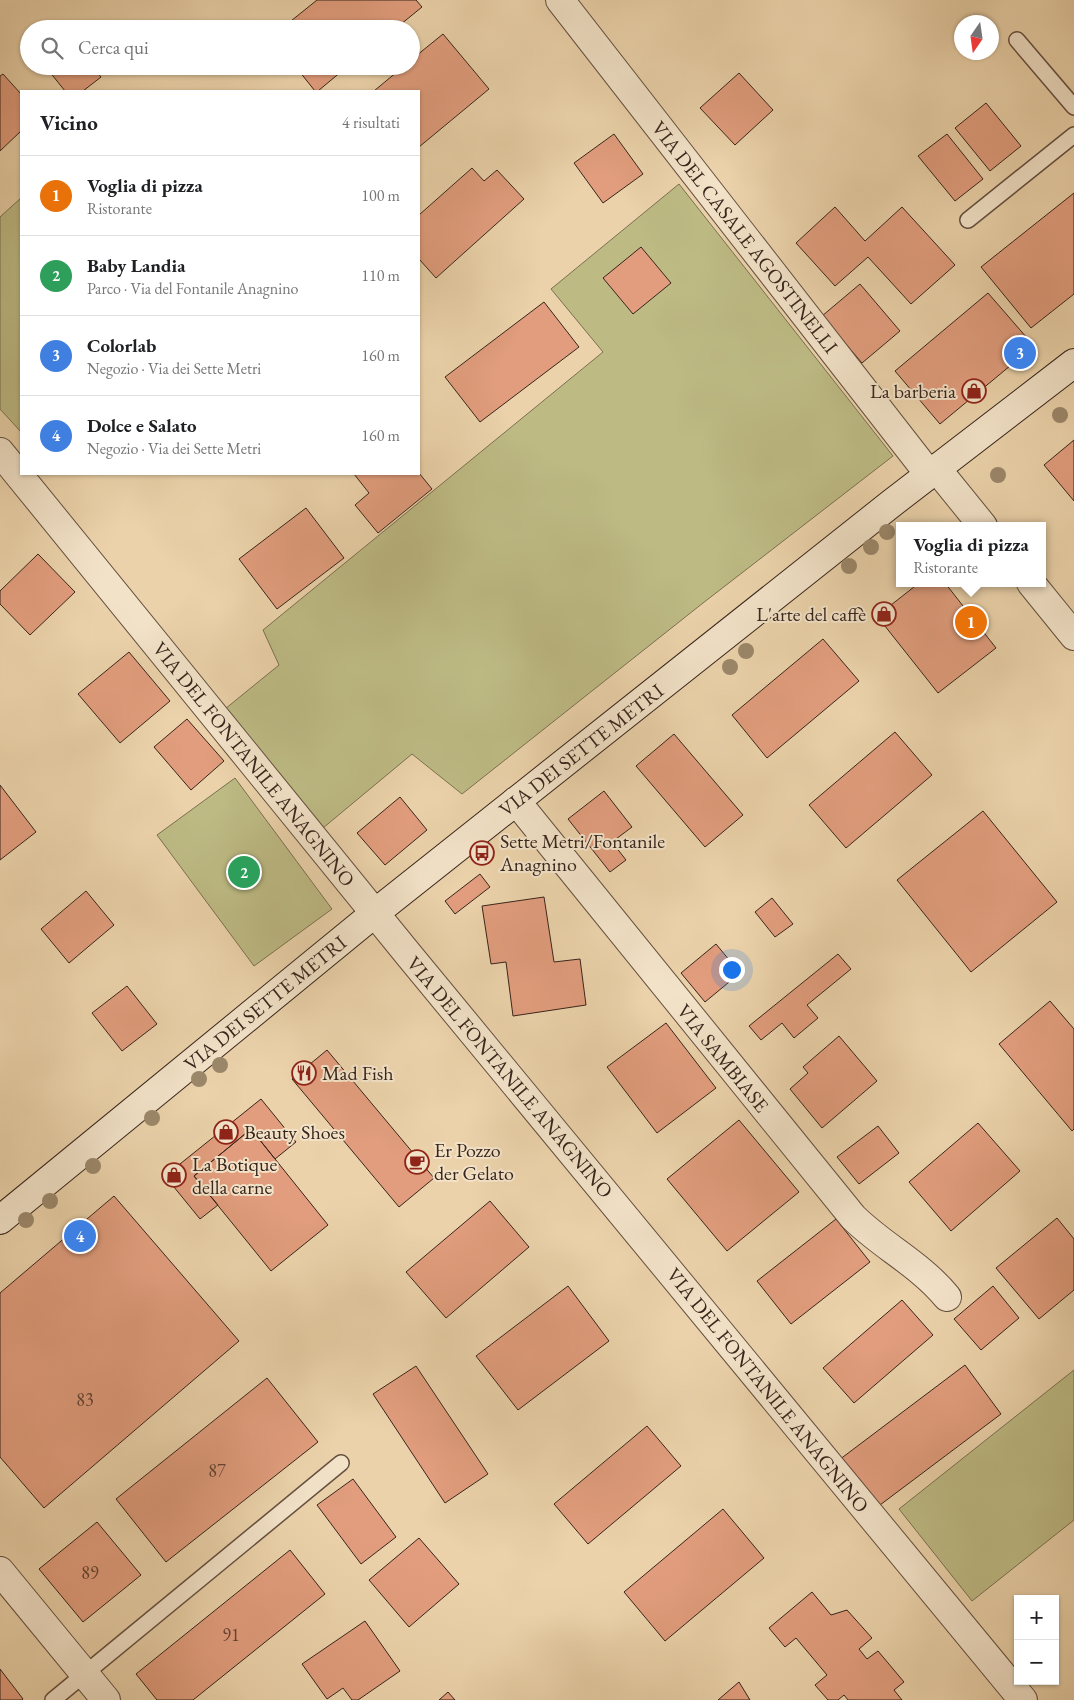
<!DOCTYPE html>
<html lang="it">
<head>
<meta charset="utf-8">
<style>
  :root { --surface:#fff; --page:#f6f6f6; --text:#202124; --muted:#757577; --line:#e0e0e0; --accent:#8f2418 }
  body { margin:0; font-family:"EB Garamond",serif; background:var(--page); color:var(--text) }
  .controls { position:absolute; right:15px; bottom:15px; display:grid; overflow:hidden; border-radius:0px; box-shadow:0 1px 4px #0004 }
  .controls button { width:45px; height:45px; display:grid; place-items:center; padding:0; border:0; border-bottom:1px solid var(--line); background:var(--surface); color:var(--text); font:25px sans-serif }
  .compass { position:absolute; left:954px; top:15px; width:45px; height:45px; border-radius:50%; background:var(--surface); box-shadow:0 1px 4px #0004; rotate:193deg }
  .you { position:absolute; left:731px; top:969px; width:18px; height:18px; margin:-12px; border:4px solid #fff; border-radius:50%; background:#1a73e8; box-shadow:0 0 0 8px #1a73e833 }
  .badge { display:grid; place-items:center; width:32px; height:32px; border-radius:50%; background:var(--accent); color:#fff; font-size:16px; font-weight:700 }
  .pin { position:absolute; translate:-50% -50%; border:2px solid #fff; box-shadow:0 1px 5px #0006 }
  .popup { position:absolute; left:896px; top:522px; width:150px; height:65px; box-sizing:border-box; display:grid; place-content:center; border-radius:0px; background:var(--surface); filter:drop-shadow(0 1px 4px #0005); font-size:16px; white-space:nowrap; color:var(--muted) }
  .popup b { font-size:19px; color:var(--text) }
  .popup::after { content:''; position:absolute; left:50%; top:100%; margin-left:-10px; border:10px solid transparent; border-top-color:var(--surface) }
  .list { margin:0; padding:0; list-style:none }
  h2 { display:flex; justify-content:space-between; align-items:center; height:65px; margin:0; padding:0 20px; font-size:21px }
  h2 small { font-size:16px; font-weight:400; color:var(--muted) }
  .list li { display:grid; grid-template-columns:32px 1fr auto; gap:15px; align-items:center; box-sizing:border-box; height:80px; padding:0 20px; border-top:1px solid var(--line) }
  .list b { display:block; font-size:19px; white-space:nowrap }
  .list p { margin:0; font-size:16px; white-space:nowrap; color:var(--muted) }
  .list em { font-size:16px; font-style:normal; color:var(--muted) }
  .icon { flex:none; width:28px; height:28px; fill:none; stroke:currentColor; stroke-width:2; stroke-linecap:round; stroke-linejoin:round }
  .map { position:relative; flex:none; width:1074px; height:1700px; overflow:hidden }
  .search { position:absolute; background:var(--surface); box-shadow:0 1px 4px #0004; left:20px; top:20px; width:400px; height:55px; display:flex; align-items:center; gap:12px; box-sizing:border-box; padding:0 18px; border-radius:28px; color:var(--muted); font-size:19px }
  .panel { position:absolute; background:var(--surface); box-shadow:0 1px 4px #0004; left:20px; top:90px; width:400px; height:385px; border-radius:0px }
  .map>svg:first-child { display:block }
  .green { fill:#bdba84; stroke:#7a7050 }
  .building { fill:#e19d7d; stroke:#38251c }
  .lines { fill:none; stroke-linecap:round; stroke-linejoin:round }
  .lane-casing { stroke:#655040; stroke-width:18 }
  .street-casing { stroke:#655040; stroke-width:30 }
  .secondary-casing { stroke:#38251c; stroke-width:30 }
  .lane { stroke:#f2e2c8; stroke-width:15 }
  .street { stroke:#f2e2c8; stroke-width:28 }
  .secondary { stroke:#f2e2c8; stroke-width:28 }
  .tree { fill:#9b876a }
  .labels { text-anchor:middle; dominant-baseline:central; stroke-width:4; stroke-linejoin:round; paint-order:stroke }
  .number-label { font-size:18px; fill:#624334 }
  .street-label { font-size:20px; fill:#38251c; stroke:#f2e2c8 }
  .poi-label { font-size:20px; fill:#38251c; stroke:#f2e2c8; text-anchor:start }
</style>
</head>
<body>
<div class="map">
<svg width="1074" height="1700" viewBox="0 0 1074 1700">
  <rect width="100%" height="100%" fill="#ebd2aa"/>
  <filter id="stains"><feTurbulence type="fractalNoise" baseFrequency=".004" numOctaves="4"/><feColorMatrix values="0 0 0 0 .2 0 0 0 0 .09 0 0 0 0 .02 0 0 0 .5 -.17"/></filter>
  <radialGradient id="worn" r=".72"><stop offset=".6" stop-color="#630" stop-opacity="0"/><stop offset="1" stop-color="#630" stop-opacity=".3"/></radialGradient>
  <path class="green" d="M 679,184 L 893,456 L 703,603 L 462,794 L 412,754 L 323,828 L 225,709 L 279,665 L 263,630 L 603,352 L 551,289 Z
    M 21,198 L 21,432 L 0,409 L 0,217 Z
    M 235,778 L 332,909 L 254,966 L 157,835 Z
    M 1074,1370 L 1074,1520 L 972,1601 L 899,1509 Z"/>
  <path class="building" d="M 317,0 L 416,0 L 422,7 L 395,29 L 281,29 Z
    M 443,34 L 489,89 L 419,147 L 419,91 L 374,91 L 404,66 L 411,66 L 411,60 Z
    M 45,66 L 92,66 L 101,77 L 83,91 L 65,91 Z
    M 295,66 L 348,66 L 318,91 L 315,91 Z
    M 739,73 L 773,110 L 735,145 L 700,108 Z
    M 3,74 L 21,94 L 21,131 L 0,151 L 0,76 Z
    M 986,103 L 1021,146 L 990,171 L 955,128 Z
    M 614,134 L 643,174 L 603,203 L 574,163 Z
    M 947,134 L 983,179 L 955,201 L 918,156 Z
    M 472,168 L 484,181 L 497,170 L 524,199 L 436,278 L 419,259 L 419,215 Z
    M 1074,193 L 1074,294 L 1031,328 L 981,267 Z
    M 835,207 L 865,241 L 902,207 L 955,265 L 911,304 L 868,257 L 835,286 L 796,243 Z
    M 641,247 L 671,283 L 633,314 L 603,278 Z
    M 860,284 L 900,331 L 862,363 L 822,316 Z
    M 988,293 L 1034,346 L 940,424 L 895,371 Z
    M 544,302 L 579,347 L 480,422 L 445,377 Z
    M 1074,440 L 1074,501 L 1044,465 Z
    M 419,473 L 432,489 L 378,533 L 355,505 L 369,493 L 354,474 Z
    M 306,508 L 344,558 L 277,609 L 239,559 Z
    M 38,554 L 75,592 L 30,635 L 0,604 L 0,591 Z
    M 919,583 L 945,583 L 996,648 L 938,693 L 877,616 Z
    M 823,639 L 859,681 L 767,758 L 732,715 Z
    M 129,652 L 170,701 L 120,743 L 78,694 Z
    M 187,719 L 224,761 L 191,790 L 154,747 Z
    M 895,732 L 932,775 L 846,848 L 809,805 Z
    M 674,734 L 743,815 L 705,847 L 636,766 Z
    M 0,785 L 36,832 L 0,860 Z
    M 604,791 L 632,827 L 612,842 L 626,860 L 610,872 L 568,819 Z
    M 400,797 L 427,830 L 385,865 L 357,833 Z
    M 983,811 L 1057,902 L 971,972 L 897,880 Z
    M 480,874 L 490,887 L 455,914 L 445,901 Z
    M 86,891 L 114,925 L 69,963 L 41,929 Z
    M 544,897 L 554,962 L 580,959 L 586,1005 L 513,1016 L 506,962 L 491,964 L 482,906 Z
    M 772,898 L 793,924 L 775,937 L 755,912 Z
    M 716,944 L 740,973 L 705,1002 L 681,973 Z
    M 838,954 L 851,969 L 807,1005 L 818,1018 L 794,1038 L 782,1023 L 761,1040 L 749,1026 Z
    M 127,986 L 157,1024 L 122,1051 L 92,1013 Z
    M 1050,1001 L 1074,1029 L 1074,1129 L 1072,1131 L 999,1044 Z
    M 666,1023 L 716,1088 L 657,1133 L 607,1067 Z
    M 839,1036 L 877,1081 L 822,1128 L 790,1089 L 808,1073 L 803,1067 Z
    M 327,1050 L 434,1178 L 399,1207 L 292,1079 Z
    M 261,1099 L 296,1142 L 275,1159 L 251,1129 L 194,1176 L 218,1205 L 200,1219 L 165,1176 Z
    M 739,1120 L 799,1192 L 727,1251 L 667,1179 Z
    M 978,1123 L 1020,1171 L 951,1231 L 909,1182 Z
    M 878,1126 L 899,1153 L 859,1184 L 837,1157 Z
    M 251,1129 L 328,1225 L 271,1271 L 194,1176 Z
    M 114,1196 L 239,1341 L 44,1508 L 0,1457 L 0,1293 Z
    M 490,1201 L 529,1247 L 446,1318 L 406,1272 Z
    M 1057,1218 L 1074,1239 L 1074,1290 L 1039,1319 L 996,1268 Z
    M 836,1219 L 870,1262 L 791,1324 L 757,1281 Z
    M 568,1286 L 609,1341 L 518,1410 L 476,1356 Z
    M 993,1286 L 1019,1318 L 981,1350 L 954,1319 Z
    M 902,1300 L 933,1335 L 854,1403 L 823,1368 Z
    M 965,1365 L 1001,1414 L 876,1508 L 839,1460 Z
    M 416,1366 L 488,1474 L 445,1503 L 373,1394 Z
    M 267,1378 L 318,1442 L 166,1562 L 116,1499 Z
    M 647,1426 L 681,1466 L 588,1544 L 554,1504 Z
    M 353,1479 L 396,1537 L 361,1564 L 317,1505 Z
    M 723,1509 L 764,1558 L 665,1641 L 624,1592 Z
    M 97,1522 L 141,1575 L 83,1622 L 39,1569 Z
    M 419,1538 L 459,1584 L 409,1627 L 369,1580 Z
    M 290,1550 L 325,1594 L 193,1700 L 157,1700 L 136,1674 Z
    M 812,1592 L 831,1615 L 847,1610 L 872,1638 L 859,1649 L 867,1659 L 878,1651 L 904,1682 L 894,1690 L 902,1700 L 848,1700 L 844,1695 L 838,1700 L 828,1700 L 815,1685 L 827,1675 L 796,1638 L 785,1647 L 769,1628 Z
    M 365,1621 L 400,1671 L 358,1700 L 352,1700 L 343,1688 L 327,1699 L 302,1664 Z
    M 0,1669 L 23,1699 L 22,1700 L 0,1700 Z
    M 739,1682 L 750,1700 L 718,1700 Z
    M 448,1692 L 455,1700 L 439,1700 Z"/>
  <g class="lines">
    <g class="lane-casing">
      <path id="lane" d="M 1017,40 L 1074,107
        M 968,220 L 1074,135
        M 53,1700 L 341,1463"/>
    </g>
    <g class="street-casing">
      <path id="street" d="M 560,0 L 929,474
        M 0,452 L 408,954 L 1023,1700
        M 936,468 L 983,526
        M 1031,583 L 1074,636
        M 516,801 L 853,1217 C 882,1246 920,1264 947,1297
        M 0,1571 L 106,1700"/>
    </g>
    <g class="secondary-casing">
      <path id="secondary" d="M 0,1220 L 375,913 L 892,503 L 1074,363"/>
    </g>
    <use href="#lane" class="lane"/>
    <use href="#street" class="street"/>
    <use href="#secondary" class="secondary"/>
  </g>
  <g class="tree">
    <circle cx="1060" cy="415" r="8"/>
    <circle cx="998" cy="475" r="8"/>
    <circle cx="887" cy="532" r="8"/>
    <circle cx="871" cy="547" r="8"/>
    <circle cx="849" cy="566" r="8"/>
    <circle cx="746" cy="651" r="8"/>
    <circle cx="730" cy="667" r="8"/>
    <circle cx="220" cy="1065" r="8"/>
    <circle cx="199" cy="1079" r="8"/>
    <circle cx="152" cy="1118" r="8"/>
    <circle cx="93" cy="1166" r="8"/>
    <circle cx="50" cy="1201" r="8"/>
    <circle cx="26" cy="1220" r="8"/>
  </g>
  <defs>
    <g id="shop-ring" transform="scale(1.25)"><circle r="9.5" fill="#f2e2c8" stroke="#8f2418" stroke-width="1.5"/><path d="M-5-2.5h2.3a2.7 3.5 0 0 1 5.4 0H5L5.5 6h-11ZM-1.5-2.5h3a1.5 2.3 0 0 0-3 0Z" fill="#8f2418"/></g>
    <g id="bus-ring" transform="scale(1.25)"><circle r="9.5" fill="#f2e2c8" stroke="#8f2418" stroke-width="1.5"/><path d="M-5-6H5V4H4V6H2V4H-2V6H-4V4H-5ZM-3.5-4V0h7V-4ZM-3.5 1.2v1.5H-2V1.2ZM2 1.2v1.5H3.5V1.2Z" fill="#8f2418"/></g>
    <g id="restaurant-ring" transform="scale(1.25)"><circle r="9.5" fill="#f2e2c8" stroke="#8f2418" stroke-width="1.5"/><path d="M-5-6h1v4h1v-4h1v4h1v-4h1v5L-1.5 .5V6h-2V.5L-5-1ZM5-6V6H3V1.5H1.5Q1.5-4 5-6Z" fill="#8f2418"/></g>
    <g id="cafe-ring" transform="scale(1.25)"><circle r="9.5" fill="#f2e2c8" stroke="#8f2418" stroke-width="1.5"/><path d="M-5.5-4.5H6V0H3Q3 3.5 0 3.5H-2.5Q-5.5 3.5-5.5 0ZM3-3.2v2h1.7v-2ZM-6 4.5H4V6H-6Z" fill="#8f2418"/></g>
  </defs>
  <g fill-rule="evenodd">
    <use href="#shop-ring" x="974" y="391"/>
    <use href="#shop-ring" x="884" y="614"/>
    <use href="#bus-ring" x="482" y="853"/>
    <use href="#restaurant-ring" x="304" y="1073"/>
    <use href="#shop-ring" x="226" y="1132"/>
    <use href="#cafe-ring" x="417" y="1162"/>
    <use href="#shop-ring" x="174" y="1175"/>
  </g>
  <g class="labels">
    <g class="number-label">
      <text x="85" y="1399">83</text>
      <text x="217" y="1470">87</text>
      <text x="90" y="1572">89</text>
      <text x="231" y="1634">91</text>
    </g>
    <g class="street-label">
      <text transform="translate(745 237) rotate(52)">VIA DEL CASALE AGOSTINELLI</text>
      <text transform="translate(581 750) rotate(-38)">VIA DEI SETTE METRI</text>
      <text transform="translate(254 764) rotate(51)">VIA DEL FONTANILE ANAGNINO</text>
      <text transform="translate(265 1003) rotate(-39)">VIA DEI SETTE METRI</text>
      <text transform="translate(723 1058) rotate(51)">VIA SAMBIASE</text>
      <text transform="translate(510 1077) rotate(50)">VIA DEL FONTANILE ANAGNINO</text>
      <text transform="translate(768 1390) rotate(51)">VIA DEL FONTANILE ANAGNINO</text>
    </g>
    <g class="poi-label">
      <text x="956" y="391" text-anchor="end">La barberia</text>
      <text x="866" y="614" text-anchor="end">L'arte del caffè</text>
      <text x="500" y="841">Sette Metri/Fontanile<tspan x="500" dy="23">Anagnino</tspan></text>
      <text x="322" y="1073">Mad Fish</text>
      <text x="244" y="1132">Beauty Shoes</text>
      <text x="434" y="1150">Er Pozzo<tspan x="434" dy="23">der Gelato</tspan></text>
      <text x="192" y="1164">La Botique<tspan x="192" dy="23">della carne</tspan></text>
    </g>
  </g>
  <rect width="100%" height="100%" filter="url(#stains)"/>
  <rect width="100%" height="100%" fill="url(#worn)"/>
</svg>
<div class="controls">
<button>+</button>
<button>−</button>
</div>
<svg class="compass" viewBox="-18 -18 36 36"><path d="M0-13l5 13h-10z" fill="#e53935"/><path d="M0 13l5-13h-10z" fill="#757577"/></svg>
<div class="you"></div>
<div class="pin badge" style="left:971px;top:622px;background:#e8710a">1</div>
<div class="popup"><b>Voglia di pizza</b>Ristorante</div>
<div class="pin badge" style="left:244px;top:872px;background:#2e9e5b">2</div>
<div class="pin badge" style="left:1020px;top:353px;background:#3f7fe0">3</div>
<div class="pin badge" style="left:80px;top:1236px;background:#3f7fe0">4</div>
<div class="search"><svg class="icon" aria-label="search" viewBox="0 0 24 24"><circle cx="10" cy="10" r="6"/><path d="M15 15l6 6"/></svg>Cerca qui</div>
<section class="panel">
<h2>Vicino<small>4 risultati</small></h2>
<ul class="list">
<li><span class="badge" style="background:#e8710a">1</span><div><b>Voglia di pizza</b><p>Ristorante</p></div><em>100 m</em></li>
<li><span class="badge" style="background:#2e9e5b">2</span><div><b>Baby Landia</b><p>Parco · Via del Fontanile Anagnino</p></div><em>110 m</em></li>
<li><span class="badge" style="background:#3f7fe0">3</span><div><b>Colorlab</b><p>Negozio · Via dei Sette Metri</p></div><em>160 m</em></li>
<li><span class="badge" style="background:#3f7fe0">4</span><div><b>Dolce e Salato</b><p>Negozio · Via dei Sette Metri</p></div><em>160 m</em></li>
</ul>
</section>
</div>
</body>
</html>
